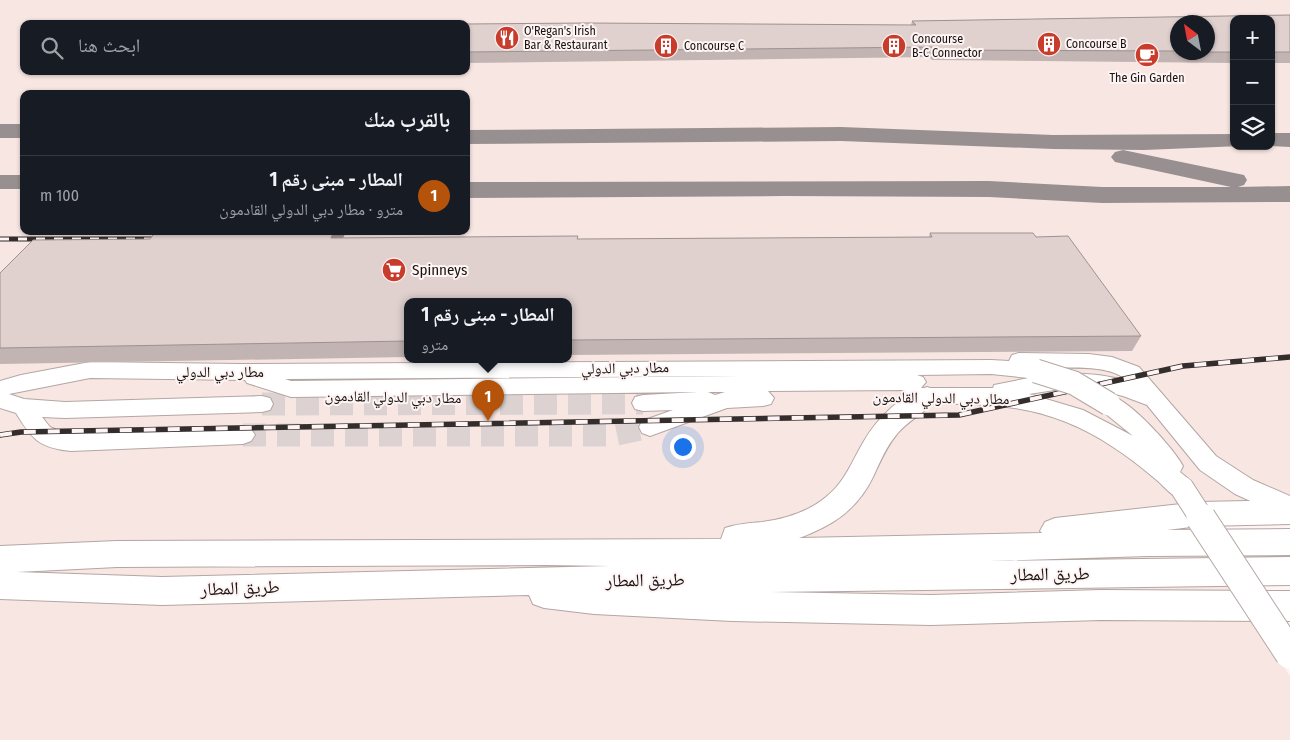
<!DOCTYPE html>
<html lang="ar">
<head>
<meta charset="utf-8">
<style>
  :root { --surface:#171b24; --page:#242831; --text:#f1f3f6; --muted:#9ea1a6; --line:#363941; --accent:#b45309 }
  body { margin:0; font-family:"Fira Sans Condensed","Noto Naskh Arabic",sans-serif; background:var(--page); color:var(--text); direction:rtl }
  .controls { position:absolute; right:15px; top:15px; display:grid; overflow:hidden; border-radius:10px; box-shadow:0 1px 4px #0004 }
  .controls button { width:45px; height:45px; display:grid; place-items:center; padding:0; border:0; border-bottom:1px solid var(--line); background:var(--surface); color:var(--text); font:25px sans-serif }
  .compass { position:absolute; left:1170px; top:15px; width:45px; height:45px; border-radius:50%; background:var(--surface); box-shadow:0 1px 4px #0004; rotate:328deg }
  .you { position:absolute; left:682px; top:446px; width:18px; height:18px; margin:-12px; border:4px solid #fff; border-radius:50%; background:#1a73e8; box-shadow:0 0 0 8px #1a73e833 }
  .badge { display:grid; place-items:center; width:32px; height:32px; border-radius:50%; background:var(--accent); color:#fff; font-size:16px; font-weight:700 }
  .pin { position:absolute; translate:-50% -41px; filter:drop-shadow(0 1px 2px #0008) }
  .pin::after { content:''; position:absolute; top:26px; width:18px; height:15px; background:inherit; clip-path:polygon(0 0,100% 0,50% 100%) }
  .popup { position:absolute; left:404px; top:298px; width:168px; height:65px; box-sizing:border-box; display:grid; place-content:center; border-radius:10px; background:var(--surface); filter:drop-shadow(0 1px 4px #0005); font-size:16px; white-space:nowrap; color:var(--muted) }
  .popup b { font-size:19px; color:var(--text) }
  .popup::after { content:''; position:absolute; left:50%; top:100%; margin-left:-10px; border:10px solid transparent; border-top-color:var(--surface) }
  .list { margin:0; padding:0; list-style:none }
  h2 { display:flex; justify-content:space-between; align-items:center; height:65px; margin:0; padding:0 20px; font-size:21px }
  h2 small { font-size:16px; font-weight:400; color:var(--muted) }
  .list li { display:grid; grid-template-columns:32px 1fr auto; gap:15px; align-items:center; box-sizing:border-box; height:80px; padding:0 20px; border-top:1px solid var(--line) }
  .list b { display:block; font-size:19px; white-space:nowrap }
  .list p { margin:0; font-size:16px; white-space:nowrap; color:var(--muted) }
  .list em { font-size:16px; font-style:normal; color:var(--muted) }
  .icon { flex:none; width:28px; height:28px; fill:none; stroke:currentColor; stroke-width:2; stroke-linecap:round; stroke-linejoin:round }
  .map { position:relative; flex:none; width:1290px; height:740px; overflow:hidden; direction:ltr }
  .search { position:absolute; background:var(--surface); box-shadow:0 1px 4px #0004; left:20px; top:20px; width:450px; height:55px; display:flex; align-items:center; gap:12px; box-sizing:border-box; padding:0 18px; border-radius:10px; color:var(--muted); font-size:19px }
  .panel { position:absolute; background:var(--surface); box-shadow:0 1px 4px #0004; left:20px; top:90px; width:450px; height:145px; border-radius:10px; direction:rtl }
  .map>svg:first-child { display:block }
  .built { fill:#f8e6e2; fill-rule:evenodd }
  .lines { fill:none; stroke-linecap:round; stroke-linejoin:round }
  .taxiway { fill:#989090; fill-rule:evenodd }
  .major-tunnel { stroke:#dbd2d1; stroke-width:23; stroke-dasharray:23 11; stroke-linecap:butt }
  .major-casing { stroke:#b4a6a3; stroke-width:2 }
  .highway-casing { stroke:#b4a6a3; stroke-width:2 }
  .major { fill:#fff; fill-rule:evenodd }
  .highway { fill:#fff; fill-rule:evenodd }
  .rail-far1-casing { stroke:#332d2c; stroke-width:5 }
  .rail-casing { stroke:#332d2c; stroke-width:5.5 }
  .rail-far1 { stroke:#fdf4f3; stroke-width:3; stroke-dasharray:9; stroke-linecap:butt }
  .rail { stroke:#fdf4f3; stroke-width:4; stroke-dasharray:12; stroke-linecap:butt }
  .major-bridge-far1-casing { stroke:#b4a6a3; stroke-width:25; stroke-linecap:butt }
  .major-bridge-casing { stroke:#b4a6a3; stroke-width:31; stroke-linecap:butt }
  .major-bridge-far1 { stroke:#fff; stroke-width:23 }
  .major-bridge { stroke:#fff; stroke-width:29 }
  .wall { fill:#c1b4b2; fill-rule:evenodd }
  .shaded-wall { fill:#9d9291 }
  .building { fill:#e0d1cf; stroke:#9d9291 }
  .labels { text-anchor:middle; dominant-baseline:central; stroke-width:4; stroke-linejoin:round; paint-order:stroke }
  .far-poi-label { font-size:12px; fill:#181312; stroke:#fdf4f3; text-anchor:start }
  .poi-label { font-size:15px; fill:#181312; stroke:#fdf4f3; text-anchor:start }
  .street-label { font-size:15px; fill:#181312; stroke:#fdf4f3 }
  .near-street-label { font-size:18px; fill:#181312; stroke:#fdf4f3 }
</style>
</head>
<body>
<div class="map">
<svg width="1290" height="740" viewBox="0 0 1290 740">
  <rect width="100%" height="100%" fill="#fdf4f3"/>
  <path class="built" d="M 0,0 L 1290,0 L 1290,503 L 1179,503 L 1290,676 L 1290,740 L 0,740 ZM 1234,19 L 1271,19 L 1271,146 L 1234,146 ZM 1178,22 L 1208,22 L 1208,52 L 1178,52 ZM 24,24 L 466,24 L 466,71 L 24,71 ZM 24,94 L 466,94 L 466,231 L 24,231 ZM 408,302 L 568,302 L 568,360 L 408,360 Z"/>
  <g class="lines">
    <path class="taxiway" d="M 0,124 L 24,124 L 24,138 L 0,138 Z
      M 841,127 L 1053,135 L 1234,134 L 1234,146 L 1241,146 L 1144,150 L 1053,149 L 841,141 L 466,144 L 466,130 Z
      M 1271,133 L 1290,133 L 1290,147 L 1268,146 L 1271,146 Z
      M 1123,150 L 1244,175 L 1247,180 L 1244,185 L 1238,187 L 1290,186 L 1290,202 L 1102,203 L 989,197 L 784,196 L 466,198 L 466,182 L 989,181 L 1102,187 L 1231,187 L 1115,162 L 1111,157 L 1115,152 Z
      M 0,175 L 24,175 L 24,189 L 0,189 Z"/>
    <path class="major-tunnel" d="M 262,404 L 643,403
      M 243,435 L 612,435 L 650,427"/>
    <g class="major-casing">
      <path id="major" d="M 1019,353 L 1089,354 L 1112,357 L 1139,367 L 1216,456 L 1253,480 L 1290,496 L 1290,519 L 1235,494 L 1200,470 L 1147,405 L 1123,396 L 1095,389 L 1061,389 L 1029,394 L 1083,410 L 1133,436 L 1101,410 L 1098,404 L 1101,398 C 1104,397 1106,396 1109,396 C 1127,396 1175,450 1183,466 L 1180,472 L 1191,481 L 1194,488 L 1191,495 C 1184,497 1179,499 1173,495 C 1166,490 1160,482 1153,477 C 1140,466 1127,456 1113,447 C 1046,402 988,403 911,404 L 903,402 L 900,396 L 905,390 L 768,391 L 774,398 L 771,404 L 763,406 L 727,408 L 650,436 L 642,433 L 639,427 L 642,421 L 673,410 L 643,411 L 635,409 L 632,403 L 635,397 L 643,395 L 698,392 L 291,397 L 247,383 L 245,380 L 90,378 L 9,394 L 24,399 L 65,402 L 262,396 L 270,398 L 273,404 L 270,410 L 262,412 L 65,418 L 42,417 L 50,427 L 61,432 L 243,426 L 251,429 L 255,435 L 251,441 L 243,444 L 71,451 C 39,448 32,439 16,413 L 0,408 L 0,381 L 21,375 L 90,362 L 240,364 L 991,360 L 1009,361 L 1012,355 ZM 1045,368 C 1066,368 1112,364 1127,381 C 1099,373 1073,372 1044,375 L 1047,371 ZM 991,374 L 1029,378 L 994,385 L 993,388 L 921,388 L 926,382 L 923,377 L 917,375 ZM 740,376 L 291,381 L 285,379 ZM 708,392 L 725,392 L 715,395 Z"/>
    </g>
    <g class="highway-casing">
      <path id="highway" d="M 927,387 L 936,390 L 939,396 C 932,409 908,420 897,434 C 886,447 880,462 873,477 C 857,510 832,526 799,538 L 1042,533 L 1040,531 L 1045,522 L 1055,518 L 1199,502 L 1290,500 L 1290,524 L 1199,526 L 1167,530 L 1290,529 L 1290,555 L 1148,556 L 988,561 L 1290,557 L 1290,585 L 771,592 L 931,595 L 1101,590 L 1290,591 L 1290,621 L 1101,620 L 931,625 L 732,621 L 594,614 L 544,608 L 533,604 L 529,595 L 162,605 L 0,599 L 0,546 L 117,541 L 721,539 L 725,528 C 737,524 749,523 762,522 C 785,519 808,512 826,497 C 845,482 852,461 864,441 C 878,417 901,395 927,387 ZM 546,565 L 610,566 L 162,577 L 17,572 L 117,567 Z"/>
    </g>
    <use href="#major" class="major"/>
    <use href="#highway" class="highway"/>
    <g class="rail-far1-casing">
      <path id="rail-far1" d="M 0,239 L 162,239"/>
    </g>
    <g class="rail-casing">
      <path id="rail" d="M 0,435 L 21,432 L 959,415 L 1183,366 L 1290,357"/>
    </g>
    <use href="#rail-far1" class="rail-far1"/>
    <use href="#rail" class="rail"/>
    <g class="major-bridge-far1-casing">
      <path id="major-bridge-far1" d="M 1036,371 L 1074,383 L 1109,404
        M 1182,488 L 1202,519"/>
    </g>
    <g class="major-bridge-casing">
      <path id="major-bridge" d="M 1201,518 L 1290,654"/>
    </g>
    <use href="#major-bridge-far1" class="major-bridge-far1"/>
    <use href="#major-bridge" class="major-bridge"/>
  </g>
  <path class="wall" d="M 1290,15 L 1290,63 L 1271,63 L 1271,19 L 1234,19 L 1234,63 L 932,60 L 929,57 L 466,63 L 466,24 L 911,25 L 912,21 ZM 1178,22 L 1208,22 L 1208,52 L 1178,52 Z
    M 156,231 L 346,231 L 343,238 L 578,239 L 929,237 L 930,233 L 1036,237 L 1141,336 L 1132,351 L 568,355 L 568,302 L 408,302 L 408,357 L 0,364 L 0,273 L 150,239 Z"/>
  <path class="shaded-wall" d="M 334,231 L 346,232 L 336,252 L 331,238 Z"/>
  <path class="building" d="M 1290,15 L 1290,52 L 1271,52 L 1271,19 L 1234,19 L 1234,52 L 1208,52 L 1208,22 L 1178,22 L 1178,51 L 935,50 L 932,47 L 466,52 L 466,24 L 586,23 L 916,25 L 912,21 Z
    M 156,231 L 334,231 L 331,238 L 578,236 L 577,239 L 932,237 L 930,233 L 1033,233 L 1036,237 L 1068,236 L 1141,336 L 568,340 L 568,302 L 408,302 L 408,341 L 0,348 L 0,273 L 33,240 L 150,239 Z"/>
  <defs>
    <g id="restaurant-disc" transform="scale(1.25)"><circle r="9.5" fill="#c83c2c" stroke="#fdf4f3"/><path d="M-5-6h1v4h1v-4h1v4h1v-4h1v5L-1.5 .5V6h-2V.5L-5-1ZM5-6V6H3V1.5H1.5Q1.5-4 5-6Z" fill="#fff"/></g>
    <g id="building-disc" transform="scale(1.25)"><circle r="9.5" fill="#c83c2c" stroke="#fdf4f3"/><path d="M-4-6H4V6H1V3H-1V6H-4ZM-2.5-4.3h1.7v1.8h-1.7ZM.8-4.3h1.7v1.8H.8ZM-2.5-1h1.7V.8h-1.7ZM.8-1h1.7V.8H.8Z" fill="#fff"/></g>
    <g id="cafe-disc" transform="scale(1.25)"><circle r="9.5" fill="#c83c2c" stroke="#fdf4f3"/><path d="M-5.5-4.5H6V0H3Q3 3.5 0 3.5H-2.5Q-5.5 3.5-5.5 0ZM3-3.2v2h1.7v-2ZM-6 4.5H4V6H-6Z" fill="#fff"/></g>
    <g id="supermarket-disc" transform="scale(1.25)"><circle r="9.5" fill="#c83c2c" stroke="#fdf4f3"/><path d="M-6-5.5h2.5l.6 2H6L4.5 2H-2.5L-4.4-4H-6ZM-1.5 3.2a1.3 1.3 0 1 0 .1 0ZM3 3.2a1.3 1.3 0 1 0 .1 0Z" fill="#fff"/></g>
  </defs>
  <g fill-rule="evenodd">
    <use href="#restaurant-disc" x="507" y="38"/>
    <use href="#building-disc" x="1049" y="44"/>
    <use href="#building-disc" x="666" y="46"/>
    <use href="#building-disc" x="894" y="46"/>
    <use href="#cafe-disc" x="1147" y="55"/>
    <use href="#supermarket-disc" x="394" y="270"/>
  </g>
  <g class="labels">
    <g class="far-poi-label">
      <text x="524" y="31">O'Regan's Irish<tspan x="524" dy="14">Bar &amp; Restaurant</tspan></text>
      <text x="912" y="39">Concourse<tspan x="912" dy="14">B-C Connector</tspan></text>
      <text x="1066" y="44">Concourse B</text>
      <text x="684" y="46">Concourse C</text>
      <text x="1147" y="78" text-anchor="middle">The Gin Garden</text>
    </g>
    <g class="poi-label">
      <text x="412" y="270">Spinneys</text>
    </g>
    <g class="street-label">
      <text transform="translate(625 368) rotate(-1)">مطار دبي الدولي</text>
      <text x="220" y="372">مطار دبي الدولي</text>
      <text transform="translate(393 397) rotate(1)">مطار دبي الدولي القادمون</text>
      <text transform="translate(941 398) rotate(1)">مطار دبي الدولي القادمون</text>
    </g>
    <g class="near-street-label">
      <text transform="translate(1050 574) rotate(-1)">طريق المطار</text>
      <text transform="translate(645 580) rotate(-1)">طريق المطار</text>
      <text transform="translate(240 588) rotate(-2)">طريق المطار</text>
    </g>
  </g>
</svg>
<div class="controls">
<button>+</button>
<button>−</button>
<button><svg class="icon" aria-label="layers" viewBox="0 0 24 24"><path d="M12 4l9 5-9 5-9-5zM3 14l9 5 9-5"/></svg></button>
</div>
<svg class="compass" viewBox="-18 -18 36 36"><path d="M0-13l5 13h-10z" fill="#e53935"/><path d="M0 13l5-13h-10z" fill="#9ea1a6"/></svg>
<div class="you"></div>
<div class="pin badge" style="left:488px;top:421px">1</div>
<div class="popup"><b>المطار - مبنى رقم 1</b>مترو</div>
<div class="search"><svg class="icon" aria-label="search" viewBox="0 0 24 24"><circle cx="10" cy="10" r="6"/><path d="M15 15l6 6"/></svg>ابحث هنا</div>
<section class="panel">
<h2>بالقرب منك<small></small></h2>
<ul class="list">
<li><span class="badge">1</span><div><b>المطار - مبنى رقم 1</b><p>مترو · مطار دبي الدولي القادمون</p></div><em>100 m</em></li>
</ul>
</section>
</div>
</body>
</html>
